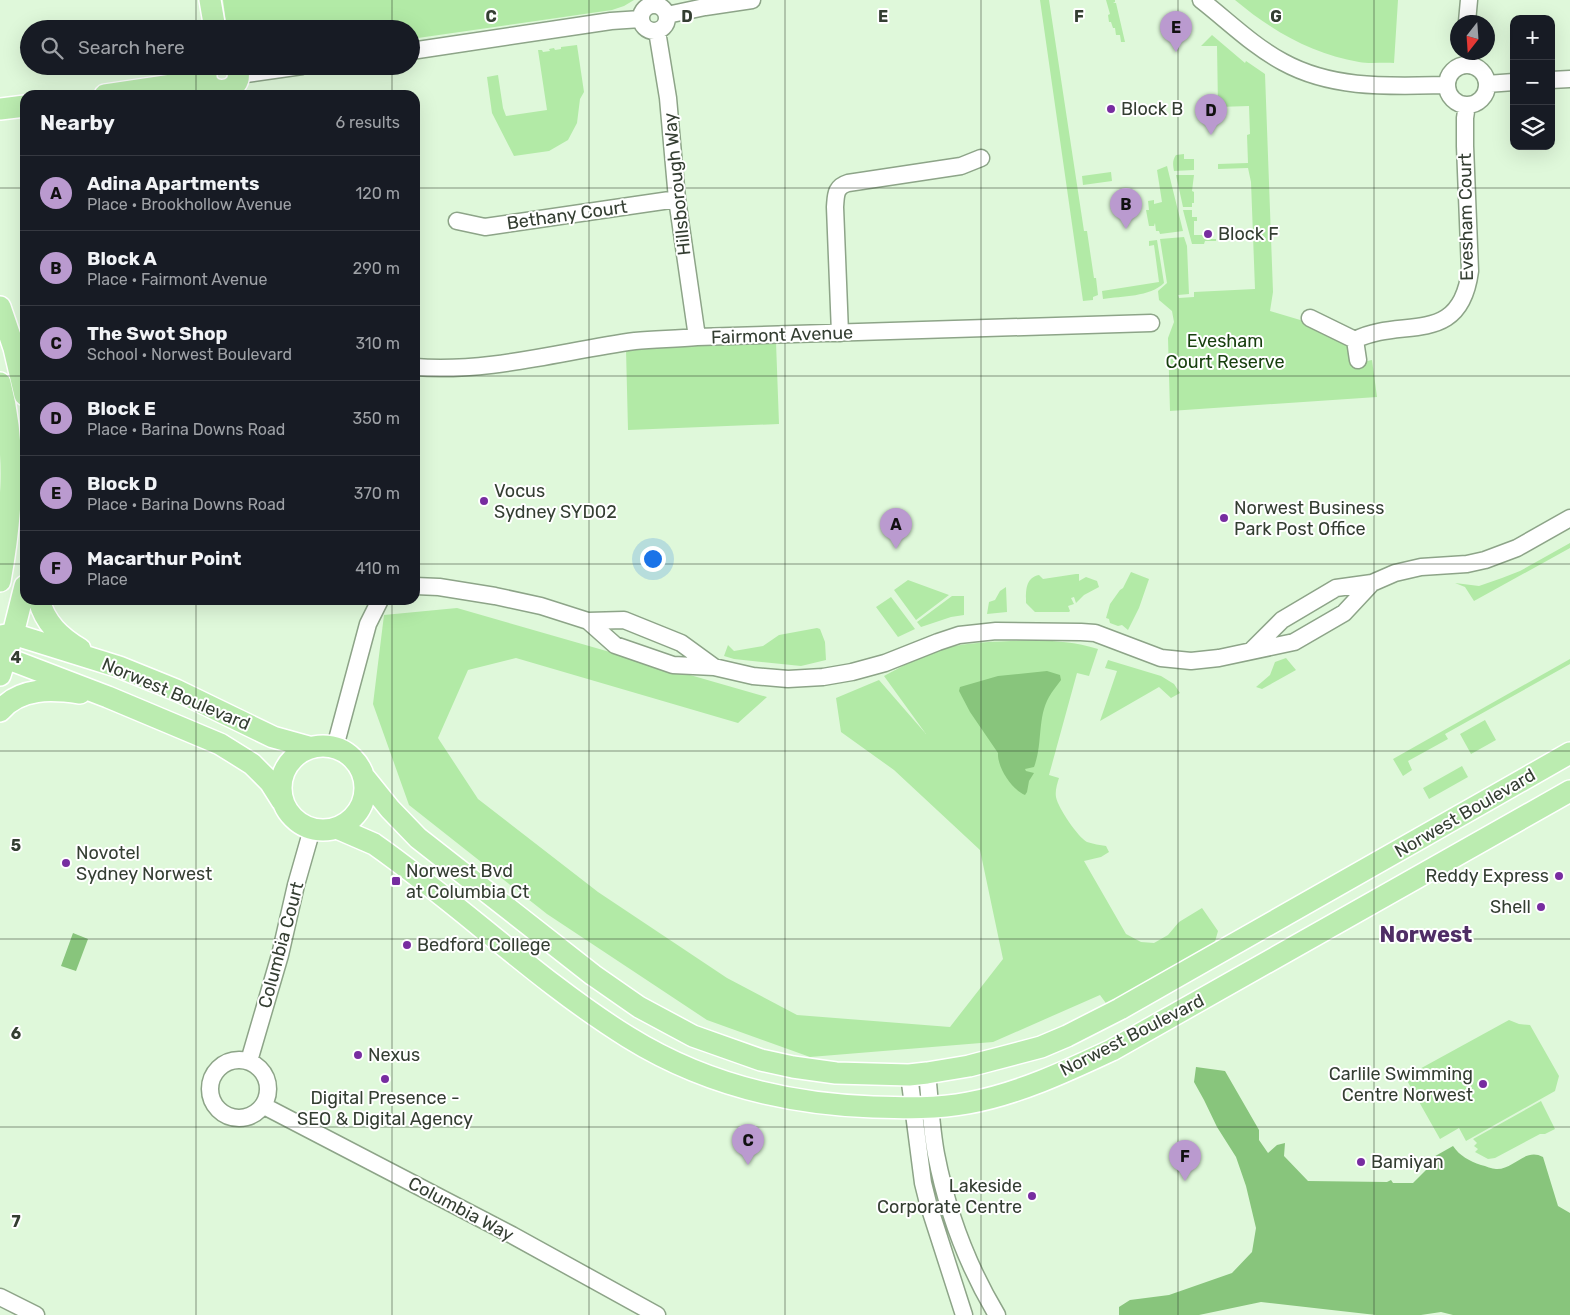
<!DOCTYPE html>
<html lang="en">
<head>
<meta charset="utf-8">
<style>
  :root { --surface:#171b24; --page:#242831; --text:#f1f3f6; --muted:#9ea1a6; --line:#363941; --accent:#ba9acf }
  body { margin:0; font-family:Rubik,sans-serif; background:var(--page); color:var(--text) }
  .controls { position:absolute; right:15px; top:15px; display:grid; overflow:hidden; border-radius:10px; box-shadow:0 5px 20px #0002 }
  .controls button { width:45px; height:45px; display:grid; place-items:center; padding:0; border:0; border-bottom:1px solid var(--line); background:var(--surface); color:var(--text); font:25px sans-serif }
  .compass { position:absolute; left:1450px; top:15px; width:45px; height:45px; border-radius:50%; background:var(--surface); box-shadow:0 5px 20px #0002; rotate:197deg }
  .you { position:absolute; left:652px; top:558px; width:18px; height:18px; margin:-12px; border:4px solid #fff; border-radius:50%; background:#1a73e8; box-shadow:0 0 0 8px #1a73e833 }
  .badge { display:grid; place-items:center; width:32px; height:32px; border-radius:50%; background:var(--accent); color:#111; font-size:16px; font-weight:700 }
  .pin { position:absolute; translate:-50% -41px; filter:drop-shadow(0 1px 2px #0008) }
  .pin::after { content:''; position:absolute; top:26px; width:18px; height:15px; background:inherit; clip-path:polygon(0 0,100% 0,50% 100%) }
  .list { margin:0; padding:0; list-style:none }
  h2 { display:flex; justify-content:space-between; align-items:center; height:65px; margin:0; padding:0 20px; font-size:21px }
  h2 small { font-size:16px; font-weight:400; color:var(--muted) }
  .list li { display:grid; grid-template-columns:32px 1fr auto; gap:15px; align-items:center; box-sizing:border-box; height:75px; padding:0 20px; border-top:1px solid var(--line) }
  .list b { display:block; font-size:19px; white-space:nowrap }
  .list p { margin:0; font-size:16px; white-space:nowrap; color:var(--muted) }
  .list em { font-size:16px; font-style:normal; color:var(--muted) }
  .icon { flex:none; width:28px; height:28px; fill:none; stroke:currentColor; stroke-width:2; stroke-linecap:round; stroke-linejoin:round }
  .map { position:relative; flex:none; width:1570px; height:1315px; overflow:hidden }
  .search { position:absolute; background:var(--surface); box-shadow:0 5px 20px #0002; left:20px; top:20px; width:400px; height:55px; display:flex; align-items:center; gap:12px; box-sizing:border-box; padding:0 18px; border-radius:28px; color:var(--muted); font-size:19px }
  .panel { position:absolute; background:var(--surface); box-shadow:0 5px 20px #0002; left:20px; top:90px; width:400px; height:515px; border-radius:15px }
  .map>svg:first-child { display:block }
  .green { fill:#b2eaa6 }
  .water { fill:#88c57c }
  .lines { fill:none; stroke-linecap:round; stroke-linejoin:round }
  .minor-casing { stroke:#8da488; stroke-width:19 }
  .major-casing { stroke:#fff; stroke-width:24 }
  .minor { stroke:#fff; stroke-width:16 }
  .major { stroke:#bbecb0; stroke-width:21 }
  .grid { fill:none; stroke:#343e32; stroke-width:1; stroke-opacity:0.55 }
  .poi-dot { fill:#772da0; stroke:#fff; stroke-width:2 }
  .labels { text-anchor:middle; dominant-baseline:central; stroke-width:4; stroke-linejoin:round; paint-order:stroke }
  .poi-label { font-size:18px; fill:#343e32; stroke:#fff; text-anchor:start }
  .street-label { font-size:18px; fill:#343e32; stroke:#fff }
  .park-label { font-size:18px; fill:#18400f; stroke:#fff }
  .district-label { font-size:22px; font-weight:bold; fill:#4f2d65; stroke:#fff }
  .grid-label { font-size:16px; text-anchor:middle; font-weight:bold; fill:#343e32; stroke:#fff; stroke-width:4; stroke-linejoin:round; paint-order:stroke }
</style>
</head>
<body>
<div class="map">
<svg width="1570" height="1315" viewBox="0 0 1570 1315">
  <rect width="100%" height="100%" fill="#dff8da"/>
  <path class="green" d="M 223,0 L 634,0 L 624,6 L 612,10 L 411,39 L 411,29 L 227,29 Z
    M 1040,0 L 1049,0 L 1084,231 L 1087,231 L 1094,278 L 1096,278 L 1098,295 L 1093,297 L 1093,300 L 1083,301 Z
    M 1106,0 L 1115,0 L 1115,2 L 1113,3 L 1116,3 L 1125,42 L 1121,42 L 1120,35 L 1116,35 L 1115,28 L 1113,28 L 1111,22 L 1109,22 L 1108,15 L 1110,14 Z
    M 1235,0 L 1398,0 L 1394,63 C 1383,62 1370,64 1359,62 C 1312,54 1272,31 1235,0 Z
    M 1212,35 L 1245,63 L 1246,61 L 1265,74 L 1273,292 L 1270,311 L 1307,322 L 1350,344 L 1353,364 L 1372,360 L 1377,397 L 1170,411 L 1168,338 L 1174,322 L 1172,311 L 1159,300 L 1158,291 L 1167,283 L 1160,239 L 1184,237 L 1187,246 L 1189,294 L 1178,295 L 1179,298 L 1194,297 L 1194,292 L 1255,289 L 1251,182 L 1248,168 L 1218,169 L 1218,164 L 1248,163 L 1247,135 L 1250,134 L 1249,106 L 1218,107 L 1217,46 L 1201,46 Z
    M 577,45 L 584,92 L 580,99 L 577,123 L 568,140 L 549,151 L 514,156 L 492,113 L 487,77 L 498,75 L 503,108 L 506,116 L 547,110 L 538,50 L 542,50 L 543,52 L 550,51 L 549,49 L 554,48 L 555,50 L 561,49 L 561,47 Z
    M 1184,154 L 1184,159 L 1194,159 L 1194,170 L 1174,171 C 1173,164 1172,161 1176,155 Z
    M 1167,166 L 1183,231 L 1160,234 L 1159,231 L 1156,231 L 1155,223 L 1154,226 L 1149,226 L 1146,210 L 1149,210 L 1148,201 L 1154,200 L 1154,204 L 1162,202 L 1157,170 Z
    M 1111,172 L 1112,181 L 1083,185 L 1082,176 Z
    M 1176,175 L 1194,175 L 1192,191 L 1194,192 L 1194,203 L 1192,203 L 1192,207 L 1183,207 Z
    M 1183,210 L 1192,210 L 1192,217 L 1197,217 L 1197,221 L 1194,221 L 1194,235 L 1204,235 L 1204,239 L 1216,239 L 1216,241 L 1205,241 L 1204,244 L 1192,244 Z
    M 1157,240 L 1164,283 C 1150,297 1122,296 1103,299 L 1102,291 L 1159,282 L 1154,245 L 1149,246 L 1149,241 Z
    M 776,342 L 779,424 L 628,430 L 626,349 L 638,347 Z
    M 1570,543 L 1570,548 L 1474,601 L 1465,587 L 1455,583 L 1479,586 L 1502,578 L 1520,571 Z
    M 1131,572 L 1149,579 L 1139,608 L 1128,630 L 1122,625 L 1118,626 L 1110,623 L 1109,619 L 1106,618 L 1110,604 L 1120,590 L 1123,588 Z
    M 1076,574 L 1079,574 L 1079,581 L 1086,577 L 1097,581 L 1099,587 L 1084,595 L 1076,603 L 1074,597 L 1071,598 L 1074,604 L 1068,606 L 1070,611 L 1069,612 L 1035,612 L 1026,603 C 1026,591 1025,578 1039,575 L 1043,579 Z
    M 908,580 L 949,595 L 916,620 L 894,590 Z
    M 1006,587 L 1007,612 L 987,614 L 989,602 L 995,600 L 1000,591 Z
    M 952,596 L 964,596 L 964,615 L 951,617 L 921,627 L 917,622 Z
    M 891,597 L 915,629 L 898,637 L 876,607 Z
    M 457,608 L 767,697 L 738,723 L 516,658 L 468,670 L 438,738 L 478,799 L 598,892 L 727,978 L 797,1015 L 950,1027 L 1003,959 L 980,850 L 894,770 L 841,732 L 836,698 L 879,680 L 926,734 L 884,676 C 900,668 918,656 935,651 C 960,643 985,642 1011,641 C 1041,640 1069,640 1098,649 L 1089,676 L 1077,673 L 1049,775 L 1059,778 C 1057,784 1055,791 1056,797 C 1058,808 1078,837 1087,842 C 1093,844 1100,845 1106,846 L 1109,852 L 1101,857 L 1084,861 L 1126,934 L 1141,942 L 1154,943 L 1168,935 L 1179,922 L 1202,908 L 1218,931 L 1214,945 L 1108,1006 L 1100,995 L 993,1042 L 810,1057 L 707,1020 L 547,914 L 409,805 L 373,704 L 384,615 Z
    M 817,628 L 820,629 L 825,642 L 826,660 L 801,666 L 734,659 L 724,656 L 728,645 L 734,651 L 763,646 L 779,635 Z
    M 1286,658 L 1296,670 L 1262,689 L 1256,687 L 1270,675 L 1275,662 Z
    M 1570,659 L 1570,664 L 1445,734 L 1448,739 L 1408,761 L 1412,770 L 1403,776 L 1393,759 Z
    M 1108,660 L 1161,676 L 1174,684 L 1180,693 L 1171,698 L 1159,687 L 1100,721 L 1117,671 L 1105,668 Z
    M 1485,720 L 1496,740 L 1471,754 L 1460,734 Z
    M 1462,766 L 1468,777 L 1429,799 L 1423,788 Z
    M 1509,1020 L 1519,1024 L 1530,1025 L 1559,1076 L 1555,1091 L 1466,1141 L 1459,1128 L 1440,1139 L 1405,1077 Z
    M 1541,1101 L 1555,1129 L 1545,1134 L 1540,1134 L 1495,1158 L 1488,1159 L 1475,1152 L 1478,1149 L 1474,1146 L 1477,1143 L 1473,1139 Z"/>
  <path class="water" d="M 1047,671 L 1060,675 L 1061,680 C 1057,686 1052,691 1049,697 C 1037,718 1043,744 1034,767 L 1025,769 L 1026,771 L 1034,773 L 1029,781 L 1027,792 L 1025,795 C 1012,790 997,767 998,753 L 970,712 L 959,691 L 960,687 L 998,676 Z
    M 73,933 L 88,939 L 76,971 L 61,966 Z
    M 1196,1067 L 1225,1071 L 1259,1130 L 1259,1140 L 1268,1153 L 1277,1145 L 1285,1143 L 1284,1156 L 1308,1181 L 1387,1182 L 1391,1180 L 1393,1183 L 1413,1183 L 1432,1164 L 1430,1159 L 1453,1146 C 1460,1156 1469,1161 1481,1165 C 1486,1166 1492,1169 1496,1169 C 1514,1170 1525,1147 1543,1157 L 1558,1206 L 1570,1213 L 1570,1315 L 1453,1315 L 1441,1312 L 1421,1315 L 1376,1315 L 1261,1302 L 1199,1315 L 1119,1315 L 1119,1307 L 1130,1300 L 1169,1295 L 1232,1273 L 1252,1252 L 1256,1228 L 1246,1186 L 1236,1157 L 1217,1127 L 1204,1100 L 1194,1082 Z"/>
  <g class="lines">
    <g class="minor-casing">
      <path id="minor" d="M 1201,0 C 1228,21 1253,46 1283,62 C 1334,90 1392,86 1447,85
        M641 18a13 13 0 1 1 26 0a13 13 0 1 1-26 0Z
        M 667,15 L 705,7 L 752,0
        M 1467,22 L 1469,0
        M 657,31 L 668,98 L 677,199 L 697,337
        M 411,51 L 611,21 L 641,19
        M1447 85a20 20 0 1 1 40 0a20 20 0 1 1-40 0Z
        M 239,75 L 302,66
        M 1551,80 L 1570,79
        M 1487,84 L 1514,82
        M 457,221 L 485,227 L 677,199
        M 1310,318 L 1355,340 L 1358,360
        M 840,333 L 835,207 C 836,195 835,187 848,183 L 961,166 L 981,158
        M 1355,340 C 1402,316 1460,348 1470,271 L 1465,146 L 1465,118 L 1467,105
        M 415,367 C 489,373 562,351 635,341 C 656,339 676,339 697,337 L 1151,323
        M 415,586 L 439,587 L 495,596 L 541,606 L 588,621 L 624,620 L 681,643 L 714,667
        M 588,621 L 615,645 L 673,665 L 714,667 L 753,676 L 788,679 L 823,677 L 852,672 L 885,663 L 938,642 L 959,635 L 996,631 L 1081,632 L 1095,633 L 1161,658 L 1191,661 L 1219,658 L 1294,642 L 1344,613 L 1372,583
        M 1252,650 L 1282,620 L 1336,588 L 1372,583 L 1395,573 L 1421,567 L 1467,564 L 1485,560 L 1517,548 L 1570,518
        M 335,747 L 368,624 L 380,600
        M210 1089a29 29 0 1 1 58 0a29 29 0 1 1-58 0Z
        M 249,1061 L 280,955 L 296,885 L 312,829
        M 927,1073 C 930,1100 931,1127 936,1154 C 947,1211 967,1265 997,1315
        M 909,1075 L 923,1183 L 928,1203 L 964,1315
        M 264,1106 L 512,1235 L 657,1315
        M 0,1297 L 36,1315"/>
    </g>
    <g class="major-casing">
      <path id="major" d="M 210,0 L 215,29
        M 208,66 C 195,100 250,97 236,66
        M 105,95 L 206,80
        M 0,109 L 25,106
        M 0,307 L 14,348 L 25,395
        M 0,383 C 17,448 12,515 0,581
        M 39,600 C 45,623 60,637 80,649
        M 0,636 L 13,634 L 119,667 L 176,690 L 273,737 L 309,747
        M 0,653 L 6,658 L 108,697 L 220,744 L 252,764 L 270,782 L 282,801
        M 0,675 L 13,634 L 25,586
        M 0,711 C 20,687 52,689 80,693
        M281 788a42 42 0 1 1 84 0a42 42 0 1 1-84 0Z
        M 365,778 L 390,809 L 418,838 L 593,975 L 639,1007 L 693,1036 L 761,1060 L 793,1067 L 836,1073 L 909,1075 L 927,1073 L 969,1066 L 1041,1047 L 1067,1036 L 1120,1009 L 1570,753
        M 337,828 L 374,844 C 461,905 538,981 628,1037 C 702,1083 787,1104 873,1107 C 905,1108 937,1109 968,1103 C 1018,1094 1067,1071 1112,1050 L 1570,791"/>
    </g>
    <use href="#minor" class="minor"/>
    <use href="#major" class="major"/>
  </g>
  <path class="grid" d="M 196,0 L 196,29M 392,0 L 392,29M 589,0 L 589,1315M 785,0 L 785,1315M 981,0 L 981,1315M 1178,0 L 1178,1315M 1374,0 L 1374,1315M 196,66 L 196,95M 392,66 L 392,95M 0,188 L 25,188M 415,188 L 1570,188M 0,376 L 25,376M 415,376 L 1570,376M 0,564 L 25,564M 415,564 L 1570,564M 196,600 L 196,1315M 392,600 L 392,1315M 0,751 L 1570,751M 0,939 L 1570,939M 0,1127 L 1570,1127"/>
  <g class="poi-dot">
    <circle cx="1111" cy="109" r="5"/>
    <circle cx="1208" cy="234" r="5"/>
    <circle cx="484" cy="501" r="5"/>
    <circle cx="1224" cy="518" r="5"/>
    <circle cx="66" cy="863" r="5"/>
    <circle cx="1559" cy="876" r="5"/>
    <rect x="391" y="876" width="10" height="10" rx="2.5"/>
    <circle cx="1541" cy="907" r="5"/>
    <circle cx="407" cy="945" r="5"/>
    <circle cx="358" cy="1055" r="5"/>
    <circle cx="385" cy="1079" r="5"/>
    <circle cx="1483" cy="1084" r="5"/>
    <circle cx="1361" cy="1162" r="5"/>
    <circle cx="1032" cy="1196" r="5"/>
  </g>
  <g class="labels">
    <g class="poi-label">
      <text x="1121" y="109">Block B</text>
      <text x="1218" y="234">Block F</text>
      <text x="494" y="491">Vocus<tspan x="494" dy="21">Sydney SYD02</tspan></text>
      <text x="1234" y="508">Norwest Business<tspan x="1234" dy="21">Park Post Office</tspan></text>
      <text x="76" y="853">Novotel<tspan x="76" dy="21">Sydney Norwest</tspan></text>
      <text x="406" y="871">Norwest Bvd<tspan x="406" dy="21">at Columbia Ct</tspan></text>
      <text x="1549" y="876" text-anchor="end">Reddy Express</text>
      <text x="1531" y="907" text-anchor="end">Shell</text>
      <text x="417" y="945">Bedford College</text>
      <text x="368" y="1055">Nexus</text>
      <text x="1473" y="1074" text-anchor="end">Carlile Swimming<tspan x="1473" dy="21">Centre Norwest</tspan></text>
      <text x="385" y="1098" text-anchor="middle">Digital Presence -<tspan x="385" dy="21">SEO &amp; Digital Agency</tspan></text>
      <text x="1371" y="1162">Bamiyan</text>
      <text x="1022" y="1186" text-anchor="end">Lakeside<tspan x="1022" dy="21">Corporate Centre</tspan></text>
    </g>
    <g class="street-label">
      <text transform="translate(677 184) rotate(-96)">Hillsborough Way</text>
      <text transform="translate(567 215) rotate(-8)">Bethany Court</text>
      <text transform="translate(1466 217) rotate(-91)">Evesham Court</text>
      <text transform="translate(782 335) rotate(-2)">Fairmont Avenue</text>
      <text transform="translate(176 694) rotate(23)">Norwest Boulevard</text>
      <text transform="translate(1465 813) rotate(-30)">Norwest Boulevard</text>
      <text transform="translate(281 945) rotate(-75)">Columbia Court</text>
      <text transform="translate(1132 1035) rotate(-27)">Norwest Boulevard</text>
      <text transform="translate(461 1209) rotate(28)">Columbia Way</text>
    </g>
    <g class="park-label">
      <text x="1225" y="341">Evesham<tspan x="1225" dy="21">Court Reserve</tspan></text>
    </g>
    <g class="district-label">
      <text x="1426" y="934">Norwest</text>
    </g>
  </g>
  <g class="grid-label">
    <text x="491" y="22">C</text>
    <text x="687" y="22">D</text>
    <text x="883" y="22">E</text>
    <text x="1079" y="22">F</text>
    <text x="1276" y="22">G</text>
    <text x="16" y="663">4</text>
    <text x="16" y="851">5</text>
    <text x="16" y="1039">6</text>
    <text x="16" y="1227">7</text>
  </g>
</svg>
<div class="controls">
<button>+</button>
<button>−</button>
<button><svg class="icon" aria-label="layers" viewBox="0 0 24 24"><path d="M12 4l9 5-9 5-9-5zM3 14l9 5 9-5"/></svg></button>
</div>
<svg class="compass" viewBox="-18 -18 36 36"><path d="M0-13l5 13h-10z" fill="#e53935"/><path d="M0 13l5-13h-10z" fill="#9ea1a6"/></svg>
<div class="you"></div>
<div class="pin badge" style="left:896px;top:549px">A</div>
<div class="pin badge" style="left:1126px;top:229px">B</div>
<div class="pin badge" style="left:748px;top:1165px">C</div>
<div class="pin badge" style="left:1211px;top:135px">D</div>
<div class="pin badge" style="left:1176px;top:52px">E</div>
<div class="pin badge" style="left:1185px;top:1181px">F</div>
<div class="search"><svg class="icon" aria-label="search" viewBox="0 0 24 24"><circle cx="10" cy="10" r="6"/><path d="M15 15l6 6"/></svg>Search here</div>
<section class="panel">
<h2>Nearby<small>6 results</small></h2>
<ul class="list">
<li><span class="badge">A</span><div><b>Adina Apartments</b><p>Place · Brookhollow Avenue</p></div><em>120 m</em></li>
<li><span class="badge">B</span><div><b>Block A</b><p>Place · Fairmont Avenue</p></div><em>290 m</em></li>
<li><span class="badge">C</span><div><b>The Swot Shop</b><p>School · Norwest Boulevard</p></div><em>310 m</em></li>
<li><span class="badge">D</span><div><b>Block E</b><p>Place · Barina Downs Road</p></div><em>350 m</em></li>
<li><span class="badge">E</span><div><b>Block D</b><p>Place · Barina Downs Road</p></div><em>370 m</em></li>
<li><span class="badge">F</span><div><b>Macarthur Point</b><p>Place</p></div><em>410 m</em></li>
</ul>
</section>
</div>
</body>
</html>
